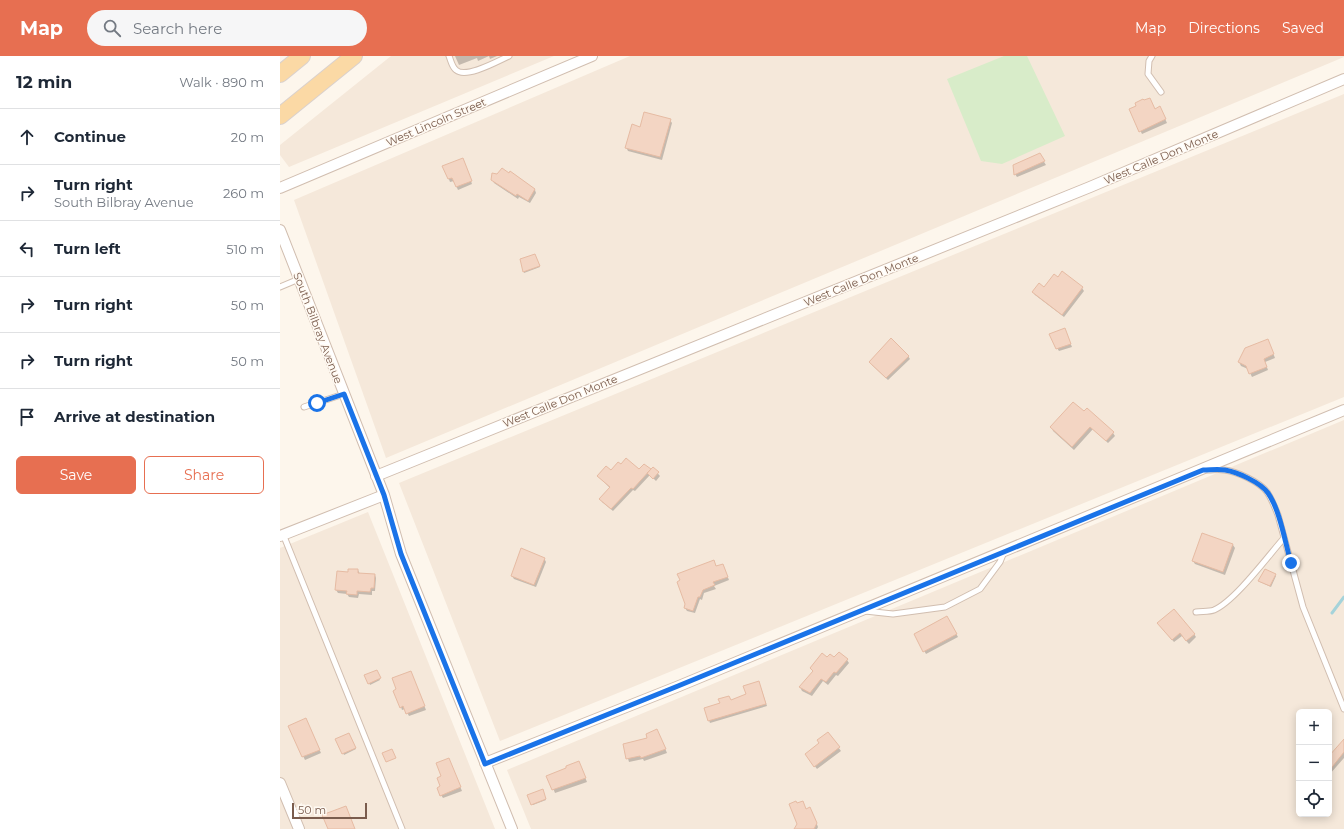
<!DOCTYPE html>
<html lang="en">
<head>
<meta charset="utf-8">
<style>
  :root { --surface:#fff; --page:#f6f6f7; --text:#1f2937; --muted:#747a83; --line:#e0e1e3; --accent:#e76f51 }
  body { margin:0; font-family:Montserrat,sans-serif; background:var(--page); color:var(--text) }
  .controls { position:absolute; right:12px; bottom:12px; display:grid; overflow:hidden; border-radius:6px; box-shadow:0 2px 10px #0003 }
  .controls button { width:36px; height:36px; display:grid; place-items:center; padding:0; border:0; border-bottom:1px solid var(--line); background:var(--surface); color:var(--text); font:20px sans-serif }
  .scale { position:absolute; left:12px; bottom:10px; width:75px; box-sizing:border-box; padding-left:4px; border:2px solid #7a5c4d; border-top:0; font-size:11px; line-height:14px; white-space:nowrap; color:#7a5c4d; -webkit-text-stroke:3px #fffaf3; paint-order:stroke }
  .stop { position:absolute; width:12px; height:12px; margin:-9px; border:3px solid #1a73e8; border-radius:50%; background:#fff }
  .stop.end { background:#1a73e8; border-color:#fff; box-shadow:0 1px 4px #0008 }
  .list { margin:0; padding:0; list-style:none }
  h2 { display:flex; justify-content:space-between; align-items:center; height:52px; margin:0; padding:0 16px; font-size:17px }
  h2 small { font-size:13px; font-weight:400; color:var(--muted) }
  .list li { display:grid; grid-template-columns:26px 1fr auto; gap:12px; align-items:center; box-sizing:border-box; height:56px; padding:0 16px; border-top:1px solid var(--line) }
  .list b { display:block; font-size:15px; white-space:nowrap }
  .list p { margin:0; font-size:13px; white-space:nowrap; color:var(--muted) }
  .list em { font-size:13px; font-style:normal; color:var(--muted) }
  .actions { display:flex; gap:8px; padding:12px 16px }
  .actions a { flex:1; padding:9px 0; border:1px solid var(--accent); border-radius:6px; text-align:center; font-size:14px; color:var(--accent) }
  .actions .main { background:var(--accent); color:#fff }
  .icon { flex:none; width:22px; height:22px; fill:none; stroke:currentColor; stroke-width:2; stroke-linecap:round; stroke-linejoin:round }
  .map { position:relative; flex:none; width:1064px; height:773px; overflow:hidden }
  header { display:flex; align-items:center; gap:24px; box-sizing:border-box; height:56px; padding:0 20px; background:var(--accent); color:#fff }
  header strong { font-size:19px }
  nav { display:flex; gap:22px; margin-inline-start:auto; font-size:14px }
  .search { width:280px; height:36px; background:var(--page); display:flex; align-items:center; gap:10px; box-sizing:border-box; padding:0 14px; border-radius:22px; color:var(--muted); font-size:15px }
  main { display:flex }
  aside { flex:1; background:var(--surface) }
  .map>svg:first-child { display:block }
  .residential { fill:#f5e8da; fill-rule:evenodd }
  .green { fill:#d8ecc9 }
  .shadow { fill:#0003 }
  .lines { fill:none; stroke-linecap:round; stroke-linejoin:round }
  .stream { stroke:#a5d3da; stroke-width:3 }
  .building { fill:#f3d5c3; stroke:#e6bba3 }
  .service-casing { stroke:#d1beb0; stroke-width:7 }
  .minor-casing { stroke:#d1beb0; stroke-width:12 }
  .primary-casing { stroke:#dad1cd; stroke-width:18 }
  .service { stroke:#fff; stroke-width:5 }
  .minor { stroke:#fff; stroke-width:10 }
  .primary { stroke:#fbd9a5; stroke-width:16 }
  .route { stroke:#1a73e8; stroke-width:5 }
  .labels { text-anchor:middle; dominant-baseline:central; stroke-width:3; stroke-linejoin:round; paint-order:stroke }
  .street-label { font-size:11px; fill:#7a5c4d; stroke:#fffaf3 }
</style>
</head>
<body>
<header>
<strong>Map</strong>
<div class="search"><svg class="icon" aria-label="search" viewBox="0 0 24 24"><circle cx="10" cy="10" r="6"/><path d="M15 15l6 6"/></svg>Search here</div>
<nav><a>Map</a><a>Directions</a><a>Saved</a></nav>
</header>
<main>
<aside>
<h2>12 min<small>Walk · 890 m</small></h2>
<ul class="list">
<li><svg class="icon" aria-label="ahead" viewBox="0 0 24 24"><path d="M12 20V5M6 11l6-6 6 6"/></svg><div><b>Continue</b></div><em>20 m</em></li>
<li><svg class="icon" aria-label="right" viewBox="0 0 24 24"><path d="M7 20v-9h11M14 6l5 5-5 5"/></svg><div><b>Turn right</b><p>South Bilbray Avenue</p></div><em>260 m</em></li>
<li><svg class="icon" aria-label="left" viewBox="0 0 24 24"><path d="M17 20v-9H6M10 6l-5 5 5 5"/></svg><div><b>Turn left</b></div><em>510 m</em></li>
<li><svg class="icon" aria-label="right" viewBox="0 0 24 24"><path d="M7 20v-9h11M14 6l5 5-5 5"/></svg><div><b>Turn right</b></div><em>50 m</em></li>
<li><svg class="icon" aria-label="right" viewBox="0 0 24 24"><path d="M7 20v-9h11M14 6l5 5-5 5"/></svg><div><b>Turn right</b></div><em>50 m</em></li>
<li><svg class="icon" aria-label="arrive" viewBox="0 0 24 24"><path d="M6 21V4h12l-3 4 3 4H6"/></svg><div><b>Arrive at destination</b></div></li>
</ul>
<div class="actions"><a class="main">Save</a><a>Share</a></div>
</aside>
<div class="map">
<svg width="1064" height="773" viewBox="0 0 1064 773">
  <rect width="100%" height="100%" fill="#fdf6ec"/>
  <path class="residential" d="M 111,0 L 274,0 L 9,111 L 0,99 L 0,89 Z
    M 350,0 L 1064,0 L 1064,1 L 106,402 L 14,144 Z
    M 1064,38 L 1064,341 L 220,685 L 119,427 Z
    M 1064,364 L 1064,773 L 251,773 L 227,714 ZM 1019,656 L 1049,656 L 1049,758 L 1019,758 Z
    M 88,456 L 215,773 L 0,773 L 0,492 Z"/>
  <path class="green" d="M 724,0 L 747,0 L 785,80 L 722,108 L 701,105 L 667,23 Z"/>
  <path class="shadow" d="M 175,0 L 217,0 L 210,3 L 209,0 L 198,5 L 197,2 L 179,9 Z
    M 850,54 L 881,54 L 887,67 L 862,78 Z
    M 390,64 L 392,67 L 382,104 L 348,95 L 346,91 L 361,72 Z
    M 759,98 L 766,109 L 737,121 L 735,118 Z
    M 184,106 L 192,128 L 178,134 L 174,125 L 170,126 L 164,110 Z
    M 231,117 L 255,134 L 256,137 L 250,147 L 239,141 L 238,143 L 214,127 L 212,123 L 218,119 L 229,118 Z
    M 255,199 L 260,211 L 244,217 L 244,216 Z
    M 802,232 L 804,235 L 784,261 L 755,239 L 753,236 L 765,233 Z
    M 786,277 L 792,291 L 779,295 L 777,292 Z
    M 989,287 L 995,302 L 985,306 L 988,314 L 972,321 L 968,313 L 961,310 L 959,306 Z
    M 628,300 L 630,303 L 608,324 L 592,309 Z
    M 807,353 L 833,377 L 835,380 L 828,387 L 813,373 L 794,394 L 773,375 L 772,372 L 804,357 Z
    M 373,412 L 380,420 L 376,425 L 370,419 L 355,435 L 353,434 L 333,455 L 322,446 L 321,443 L 330,432 L 318,420 L 331,416 L 370,414 Z
    M 953,489 L 955,492 L 945,519 L 915,508 L 913,505 Z
    M 264,502 L 266,506 L 256,531 L 234,523 L 232,520 Z
    M 435,508 L 437,511 L 444,512 L 449,524 L 434,530 L 436,533 L 424,537 L 422,544 L 420,543 L 415,557 L 407,555 L 405,552 Z
    M 78,514 L 80,518 L 95,519 L 96,522 L 95,535 L 92,535 L 92,539 L 79,538 L 78,542 L 69,541 L 67,538 L 58,537 L 56,534 L 69,517 Z
    M 995,519 L 996,520 L 991,531 L 980,526 Z
    M 667,561 L 678,581 L 646,598 L 635,578 Z
    M 880,570 L 914,578 L 916,581 L 909,588 L 902,580 L 894,586 Z
    M 559,598 L 567,604 L 569,607 L 558,620 L 556,619 L 548,629 L 543,625 L 532,640 L 522,635 L 520,631 L 547,602 L 555,602 Z
    M 96,615 L 100,624 L 90,629 L 86,620 Z
    M 132,619 L 146,654 L 129,660 L 125,653 L 122,654 L 121,651 Z
    M 480,629 L 487,650 L 430,667 L 425,653 L 468,639 Z
    M 27,666 L 41,697 L 25,704 L 9,671 Z
    M 548,677 L 561,695 L 537,713 L 528,701 Z
    M 69,678 L 76,693 L 64,699 L 57,683 Z
    M 379,678 L 387,697 L 364,705 L 363,703 L 349,706 L 344,689 L 368,683 Z
    M 1064,689 L 1064,702 L 1049,719 L 1049,699 L 1050,700 Z
    M 170,707 L 182,735 L 163,742 L 161,739 L 163,720 Z
    M 300,709 L 307,726 L 275,737 L 268,720 Z
    M 262,734 L 266,744 L 253,749 L 249,740 Z
    M 526,754 L 532,756 L 538,771 L 537,773 L 515,773 Z"/>
  <g class="lines">
    <path class="stream" d="M 1052,557 L 1064,541"/>
  </g>
  <path class="building" d="M 870,42 L 875,53 L 880,50 L 886,63 L 859,76 L 849,53 L 856,50 L 855,47 L 863,43 L 864,44 Z
    M 364,56 L 391,63 L 380,101 L 345,92 L 352,68 L 360,71 Z
    M 760,97 L 765,105 L 734,119 L 733,109 Z
    M 183,102 L 192,125 L 176,131 L 172,122 L 168,123 L 162,110 Z
    M 222,112 L 229,117 L 230,115 L 255,133 L 248,145 L 237,138 L 236,140 L 211,124 L 212,117 L 217,118 Z
    M 255,198 L 260,210 L 243,216 L 240,203 Z
    M 782,215 L 803,231 L 782,259 L 752,236 L 759,227 L 764,231 L 774,218 L 778,221 Z
    M 785,272 L 791,288 L 776,293 L 769,278 Z
    M 611,282 L 629,300 L 606,322 L 589,306 Z
    M 988,283 L 994,298 L 984,303 L 987,311 L 969,318 L 966,310 L 958,306 L 965,292 Z
    M 793,346 L 804,355 L 807,352 L 834,376 L 826,385 L 810,371 L 792,391 L 770,371 Z
    M 346,402 L 359,413 L 364,408 L 371,413 L 353,433 L 351,432 L 331,453 L 319,443 L 330,431 L 317,420 L 326,410 L 331,414 L 338,406 L 341,408 Z
    M 373,411 L 379,416 L 373,423 L 367,417 Z
    M 922,477 L 953,488 L 943,516 L 912,505 Z
    M 241,492 L 265,502 L 254,529 L 231,520 Z
    M 434,504 L 436,510 L 443,508 L 448,521 L 433,526 L 435,529 L 423,534 L 420,541 L 418,541 L 413,555 L 404,552 L 405,548 L 397,526 L 400,524 L 397,518 Z
    M 68,513 L 78,513 L 78,517 L 95,518 L 94,532 L 91,532 L 90,536 L 77,535 L 77,539 L 66,538 L 67,535 L 55,534 L 57,515 L 68,516 Z
    M 985,513 L 996,518 L 990,530 L 978,525 Z
    M 894,553 L 915,578 L 906,585 L 900,577 L 892,584 L 877,567 Z
    M 667,560 L 677,578 L 643,596 L 634,578 Z
    M 559,596 L 568,603 L 556,617 L 554,616 L 546,626 L 541,623 L 530,637 L 519,631 L 533,615 L 530,612 L 542,597 L 547,601 L 550,598 L 554,601 Z
    M 97,614 L 101,622 L 88,628 L 84,619 Z
    M 131,615 L 145,650 L 126,658 L 123,650 L 120,652 L 113,635 L 116,633 L 112,622 Z
    M 479,625 L 486,648 L 428,665 L 424,652 L 440,647 L 438,643 L 449,640 L 451,644 L 466,638 L 463,630 Z
    M 26,662 L 40,694 L 22,701 L 8,670 Z
    M 377,673 L 386,693 L 361,702 L 360,700 L 346,703 L 343,688 L 367,682 L 366,678 Z
    M 548,676 L 560,691 L 534,711 L 525,698 L 539,687 L 537,684 Z
    M 69,677 L 76,692 L 62,698 L 55,683 Z
    M 1064,683 L 1064,696 L 1049,715 L 1049,700 Z
    M 112,693 L 116,702 L 106,706 L 102,697 Z
    M 169,702 L 181,731 L 160,740 L 157,732 L 160,730 L 157,722 L 161,720 L 156,707 Z
    M 299,705 L 306,722 L 272,734 L 266,720 L 286,712 L 286,710 Z
    M 263,733 L 266,743 L 251,749 L 247,739 Z
    M 516,745 L 517,747 L 523,745 L 526,753 L 530,751 L 537,767 L 534,773 L 514,773 L 517,768 L 509,748 Z
    M 66,750 L 75,773 L 48,773 L 42,759 Z"/>
  <g class="lines">
    <g class="service-casing">
      <path id="service" d="M 169,0 C 171,5 172,11 176,14 C 186,23 218,5 229,0
        M 872,0 L 869,5 L 868,18 L 881,36
        M 0,231 L 19,223
        M 24,351 L 64,338
        M 928,414 C 933,414 938,413 944,414 C 956,415 980,426 987,436 C 992,443 995,452 998,459 L 1023,551 L 1064,653
        M 3,478 L 122,773
        M 585,555 L 613,558 L 665,551 L 700,533 L 720,506 L 724,496
        M 916,556 C 921,555 929,556 934,554 C 955,545 988,500 1004,482"/>
    </g>
    <g class="minor-casing">
      <path id="minor" d="M 0,132 L 312,0
        M 0,174 L 104,439 L 121,498 L 232,773
        M 96,420 L 810,131 L 1064,23
        M 0,480 L 104,439
        M 205,707 L 399,630 L 1064,354
        M 0,727 L 19,773"/>
    </g>
    <g class="primary-casing">
      <path id="primary" d="M 0,18 L 22,0
        M 0,60 L 74,0"/>
    </g>
    <use href="#service" class="service"/>
    <use href="#minor" class="minor"/>
    <use href="#primary" class="primary"/>
  </g>
  <g class="lines">
    <path class="route" d="M 37,347 L 64,338 L 104,439 L 121,498 L 205,708 L 398,630 L 923,414 C 930,414 938,413 945,414 C 957,416 980,426 988,437 C 1000,454 1005,486 1011,507"/>
  </g>
  <g class="labels">
    <g class="street-label">
      <text transform="translate(156 66) rotate(-23)">West Lincoln Street</text>
      <text transform="translate(881 101) rotate(-23)">West Calle Don Monte</text>
      <text transform="translate(581 224) rotate(-22)">West Calle Don Monte</text>
      <text transform="translate(38 272) rotate(69)">South Bilbray Avenue</text>
      <text transform="translate(280 345) rotate(-22)">West Calle Don Monte</text>
    </g>
  </g>
</svg>
<div class="controls">
<button>+</button>
<button>−</button>
<button><svg class="icon" aria-label="locate" viewBox="0 0 24 24"><circle cx="12" cy="12" r="6"/><path d="M12 2v4M12 18v4M2 12h4M18 12h4"/></svg></button>
</div>
<div class="scale">50 m</div>
<div class="stop" style="left:37px;top:347px"></div>
<div class="stop end" style="left:1011px;top:507px"></div>
</div>
</main>
</body>
</html>
